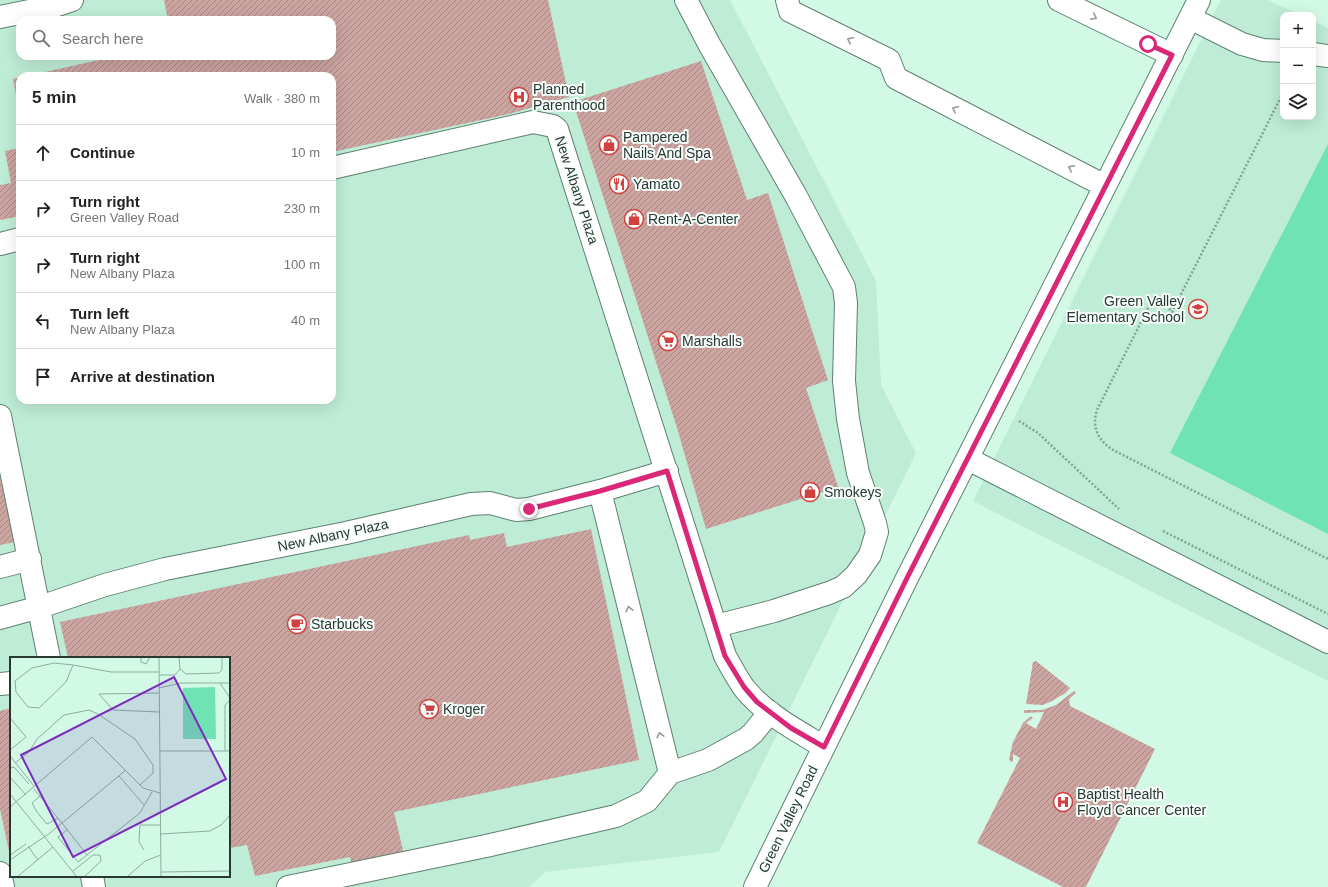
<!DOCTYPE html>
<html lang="en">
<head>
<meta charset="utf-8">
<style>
  :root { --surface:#fff; --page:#f6f6f6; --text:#222; --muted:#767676; --line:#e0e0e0 }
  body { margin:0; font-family:Helvetica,sans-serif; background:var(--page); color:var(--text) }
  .controls { position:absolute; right:12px; top:12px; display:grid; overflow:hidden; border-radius:8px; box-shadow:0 4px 16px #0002 }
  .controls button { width:36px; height:36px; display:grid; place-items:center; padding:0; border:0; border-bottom:1px solid var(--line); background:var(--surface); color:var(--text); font:20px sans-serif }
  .stop { position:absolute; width:12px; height:12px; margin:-9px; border:3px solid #db2777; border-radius:50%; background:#fff }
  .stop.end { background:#db2777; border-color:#fff; box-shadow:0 1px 4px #0008 }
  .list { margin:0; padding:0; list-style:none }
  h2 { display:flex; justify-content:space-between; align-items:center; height:52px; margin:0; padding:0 16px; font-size:17px }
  h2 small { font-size:13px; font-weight:400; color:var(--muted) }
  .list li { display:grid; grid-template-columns:26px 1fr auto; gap:12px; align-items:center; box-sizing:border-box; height:56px; padding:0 16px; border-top:1px solid var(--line) }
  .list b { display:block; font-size:15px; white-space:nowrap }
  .list p { margin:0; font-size:13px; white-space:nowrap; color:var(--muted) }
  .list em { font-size:13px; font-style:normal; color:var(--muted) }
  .icon { flex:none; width:22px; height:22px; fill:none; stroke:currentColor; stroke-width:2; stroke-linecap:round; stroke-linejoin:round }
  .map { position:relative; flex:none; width:1328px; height:887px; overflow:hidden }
  .search { position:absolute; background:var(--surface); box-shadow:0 4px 16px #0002; left:16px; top:16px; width:320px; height:44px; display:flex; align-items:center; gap:10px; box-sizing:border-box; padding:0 14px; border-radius:12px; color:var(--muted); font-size:15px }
  .panel { position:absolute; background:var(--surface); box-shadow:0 4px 16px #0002; left:16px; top:72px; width:320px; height:332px; border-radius:12px }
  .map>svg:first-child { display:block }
  .built { fill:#beecd6; fill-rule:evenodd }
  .green { fill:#6fe3b4 }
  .building { fill:url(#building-hatch) }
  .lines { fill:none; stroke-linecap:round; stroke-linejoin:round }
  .minor-casing { stroke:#5e8171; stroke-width:24 }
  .path { stroke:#86a295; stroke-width:2.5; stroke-dasharray:2 2; stroke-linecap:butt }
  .minor { stroke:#fff; stroke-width:22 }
  .oneway { stroke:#949c98 }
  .route { stroke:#db2777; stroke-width:5 }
  .labels { text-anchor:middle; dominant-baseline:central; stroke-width:4; stroke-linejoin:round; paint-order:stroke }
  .poi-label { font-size:14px; fill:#293831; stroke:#f6fdfa; text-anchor:start }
  .street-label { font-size:14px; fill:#293831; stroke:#f6fdfa }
  .inset-road { fill:none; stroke:#8eac9e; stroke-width:1 }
  .view { fill:#7b2cbf; fill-opacity:0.15; stroke:#7b2cbf; stroke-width:2 }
  .inset-edge { fill:none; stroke:#293831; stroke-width:2 }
</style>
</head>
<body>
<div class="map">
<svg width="1328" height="887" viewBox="0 0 1328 887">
  <defs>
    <pattern id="building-hatch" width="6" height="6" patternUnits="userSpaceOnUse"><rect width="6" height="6" fill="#cca5a1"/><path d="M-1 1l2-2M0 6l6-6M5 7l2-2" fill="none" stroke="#a68784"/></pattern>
  </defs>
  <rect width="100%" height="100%" fill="#d2f9e6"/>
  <path class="built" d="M 0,0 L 730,0 L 876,281 L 881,385 L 916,453 L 719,852 L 545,872 L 529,887 L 0,887 ZM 20,20 L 332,20 L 332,56 L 20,56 ZM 20,76 L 332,76 L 332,400 L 20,400 ZM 11,658 L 229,658 L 229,876 L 11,876 Z
    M 1221,0 L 1268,0 L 1300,15 L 1283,15 L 1283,117 L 1313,117 L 1313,21 L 1328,28 L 1328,681 L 973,501 Z"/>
  <path class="green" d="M 1328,144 L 1328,534 L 1170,453 Z"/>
  <path class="building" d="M 164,0 L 548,0 L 569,97 L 509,114 L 332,152 L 332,76 L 27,76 L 99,60 L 98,56 L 332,56 L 332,20 L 168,20 Z
    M 701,61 L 747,200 L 768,193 L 828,380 L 806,388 L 838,487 L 706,529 L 678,431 L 573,102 Z
    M 20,77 L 20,111 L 19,111 L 13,79 Z
    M 20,148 L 20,216 L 0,220 L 0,185 L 11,183 L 5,151 Z
    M 0,477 L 15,542 L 0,545 Z
    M 591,529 L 639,760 L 394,812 L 404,855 L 352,865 L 350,857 L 255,876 L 247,845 L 229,848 L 229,658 L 68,658 L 60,622 L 469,535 L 470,540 L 504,533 L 507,547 Z
    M 1036,661 L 1070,688 L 1064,694 L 1050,702 L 1043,705 L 1026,704 L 1033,662 Z
    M 1074,691 L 1076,693 L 1069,699 L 1070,706 L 1155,749 L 1086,887 L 1063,887 L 977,843 L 1020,758 L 1013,754 L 1013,761 L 1011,762 L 1009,759 L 1013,742 L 1023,723 L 1031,716 L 1033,718 L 1026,723 L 1036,729 L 1044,712 L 1024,713 L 1024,710 L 1042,710 L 1056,705 Z
    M 11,708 L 11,856 L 10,856 L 0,809 L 0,711 Z"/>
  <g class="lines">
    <g class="minor-casing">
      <path id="minor" d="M 686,0 L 709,44 L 796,196 L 844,287 L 846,303 L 844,381 L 848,419 L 858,473 L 875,523 L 877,532 L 870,555 L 856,575 L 843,587 L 829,593 L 774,611 L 716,626
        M 787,0 L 790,11 L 889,60 L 896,78 L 1105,186
        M 1059,0 L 1172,55
        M 0,17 L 54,6 L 72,0
        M 1190,18 L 1242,44 L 1263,50 L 1283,51
        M 1313,54 L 1328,56
        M 332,168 L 533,122 L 553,126 L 557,129 L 725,656 C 731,667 737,678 744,688 C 765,714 796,730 824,747
        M 0,244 L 20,239
        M 0,416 L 49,658
        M 968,459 L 1328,642
        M 600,491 L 670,773
        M 0,567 L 30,559
        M 0,618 L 40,607 L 105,585 L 165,569 L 346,533 L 471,504 L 490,503 L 516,510 L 529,509 L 600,491 L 667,471
        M 0,684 L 11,683
        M 0,873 L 3,887
        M 92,876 L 94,887
        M 288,887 L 486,846 L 616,816 L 647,801 L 670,773 L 708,760 L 746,739 L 753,733 L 770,712
        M 755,887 L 907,578 L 1199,0"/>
    </g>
    <path class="path" d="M 1283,93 L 1172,312 L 1158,296 L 1154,296 L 1097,410 C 1091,428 1099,442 1115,451 L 1328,559
      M 1019,421 L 1038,433 L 1119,509
      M 1163,531 L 1328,614"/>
    <use href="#minor" class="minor"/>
  </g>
  <defs><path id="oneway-chevron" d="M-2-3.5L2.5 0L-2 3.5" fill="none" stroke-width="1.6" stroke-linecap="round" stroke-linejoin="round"/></defs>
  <g class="oneway">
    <use href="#oneway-chevron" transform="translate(1094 17) rotate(26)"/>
    <use href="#oneway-chevron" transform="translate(850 40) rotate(-154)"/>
    <use href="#oneway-chevron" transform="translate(955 109) rotate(-153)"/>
    <use href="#oneway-chevron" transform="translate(1071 168) rotate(-153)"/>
    <use href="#oneway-chevron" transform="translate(629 609) rotate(-104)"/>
    <use href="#oneway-chevron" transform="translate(660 735) rotate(-104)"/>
  </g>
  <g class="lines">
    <path class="route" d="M 529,509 L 600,491 L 667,471 L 725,656 L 744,687 L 757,702 L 791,728 L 824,747 L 907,578 L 1172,55 L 1148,44"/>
  </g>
  <defs>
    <g id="hospital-ring" transform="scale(1)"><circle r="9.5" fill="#f6fdfa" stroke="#d0413f" stroke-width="1.5"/><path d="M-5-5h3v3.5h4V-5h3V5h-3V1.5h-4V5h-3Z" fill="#d0413f"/></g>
    <g id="shop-ring" transform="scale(1)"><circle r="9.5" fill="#f6fdfa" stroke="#d0413f" stroke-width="1.5"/><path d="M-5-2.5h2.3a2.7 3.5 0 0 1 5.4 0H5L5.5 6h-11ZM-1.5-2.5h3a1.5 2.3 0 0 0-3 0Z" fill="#d0413f"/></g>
    <g id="restaurant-ring" transform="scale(1)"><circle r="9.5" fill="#f6fdfa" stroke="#d0413f" stroke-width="1.5"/><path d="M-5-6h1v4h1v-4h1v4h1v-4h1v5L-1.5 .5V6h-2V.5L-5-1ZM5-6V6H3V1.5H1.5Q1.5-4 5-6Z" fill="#d0413f"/></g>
    <g id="school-ring" transform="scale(1)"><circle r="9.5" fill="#f6fdfa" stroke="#d0413f" stroke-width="1.5"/><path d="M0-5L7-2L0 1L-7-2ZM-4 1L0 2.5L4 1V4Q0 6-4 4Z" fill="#d0413f"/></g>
    <g id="supermarket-ring" transform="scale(1)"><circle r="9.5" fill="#f6fdfa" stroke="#d0413f" stroke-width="1.5"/><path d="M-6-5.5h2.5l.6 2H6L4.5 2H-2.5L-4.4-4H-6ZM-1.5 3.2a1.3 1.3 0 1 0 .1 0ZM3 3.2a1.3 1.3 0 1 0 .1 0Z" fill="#d0413f"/></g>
    <g id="cafe-ring" transform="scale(1)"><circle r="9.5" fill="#f6fdfa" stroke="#d0413f" stroke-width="1.5"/><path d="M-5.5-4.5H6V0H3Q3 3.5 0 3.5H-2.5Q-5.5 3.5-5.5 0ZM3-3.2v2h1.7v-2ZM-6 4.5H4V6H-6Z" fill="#d0413f"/></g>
  </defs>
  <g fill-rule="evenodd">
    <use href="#hospital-ring" x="519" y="97"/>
    <use href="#shop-ring" x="609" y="145"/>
    <use href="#restaurant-ring" x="619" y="184"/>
    <use href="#shop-ring" x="634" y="219"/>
    <use href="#school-ring" x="1198" y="309"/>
    <use href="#supermarket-ring" x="668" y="341"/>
    <use href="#shop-ring" x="810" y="492"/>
    <use href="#cafe-ring" x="297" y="624"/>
    <use href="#supermarket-ring" x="429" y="709"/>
    <use href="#hospital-ring" x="1063" y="802"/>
  </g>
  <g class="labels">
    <g class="poi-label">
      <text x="533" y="89">Planned<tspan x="533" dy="16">Parenthood</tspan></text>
      <text x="623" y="137">Pampered<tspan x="623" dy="16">Nails And Spa</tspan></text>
      <text x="633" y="184">Yamato</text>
      <text x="648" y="219">Rent-A-Center</text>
      <text x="1184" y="301" text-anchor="end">Green Valley<tspan x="1184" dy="16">Elementary School</tspan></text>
      <text x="682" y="341">Marshalls</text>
      <text x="824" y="492">Smokeys</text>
      <text x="311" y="624">Starbucks</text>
      <text x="443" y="709">Kroger</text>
      <text x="1077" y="794">Baptist Health<tspan x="1077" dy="16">Floyd Cancer Center</tspan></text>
    </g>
    <g class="street-label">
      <text transform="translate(577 190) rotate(72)">New Albany Plaza</text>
      <text transform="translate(333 535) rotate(-12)">New Albany Plaza</text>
      <text transform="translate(788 819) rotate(-64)">Green Valley Road</text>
    </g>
  </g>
  <g transform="translate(10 657)">
    <rect width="220" height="220" fill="#d2f9e6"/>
    <path d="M 205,30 L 206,82 L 173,82 L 173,31 Z" fill="#6fe3b4"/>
    <path class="inset-road" d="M 131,0 L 131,5 L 136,7 L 140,0M 149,0 L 151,220M 44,6 L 63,8 L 56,25 L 29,51 L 18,50 L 6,35 L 5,24 L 22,11 ZM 63,8 L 101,15 L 149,15M 170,12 L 176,17 L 209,16 L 212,13 L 212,0M 149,18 L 165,18 L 170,12 L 169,0M 210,26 L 220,41M 149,31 L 171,26 L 220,26M 149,36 L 89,37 L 103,53 L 149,55M 0,61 L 16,80 L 0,93M 150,94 L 220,94M 215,94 L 215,48 L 220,43M 0,99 L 24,129M 5,106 L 19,95 L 27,82 L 54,58 L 79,53 L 88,57 L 125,82 L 143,108 L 143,116 L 130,128M 0,111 L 4,110 L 19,127M 109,119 L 134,148M 0,120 L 16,138M 24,132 L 52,166 L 77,198 L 68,205 L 48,180 L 57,173M 0,137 L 67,220M 30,139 L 22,146 L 27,155 L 37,167 L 48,161M 0,150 L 82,80 L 133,131 L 150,136M 150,177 L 200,174 L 211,168 L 220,158M 18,189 L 28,203M 134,193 L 129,185 L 130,168 L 150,168M 0,198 L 16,187M 77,198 L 130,156 L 142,135M 0,203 L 40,176 L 116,113M 63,214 L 83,198 L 90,198 L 91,204 L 74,220M 151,215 L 220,214M 7,220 L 43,190M 117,220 L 135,204 L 151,198"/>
    <path class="view" d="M 164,20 L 216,122 L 63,200 L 11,98 Z"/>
    <rect width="220" height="220" class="inset-edge"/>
  </g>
</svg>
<div class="controls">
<button>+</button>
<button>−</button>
<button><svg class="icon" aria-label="layers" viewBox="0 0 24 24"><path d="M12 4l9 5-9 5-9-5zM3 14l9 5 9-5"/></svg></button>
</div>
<div class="stop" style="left:1148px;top:44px"></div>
<div class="stop end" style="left:529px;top:509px"></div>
<div class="search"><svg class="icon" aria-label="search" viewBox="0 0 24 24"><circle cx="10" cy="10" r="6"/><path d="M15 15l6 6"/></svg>Search here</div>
<section class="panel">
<h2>5 min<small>Walk · 380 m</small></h2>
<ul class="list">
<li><svg class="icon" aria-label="ahead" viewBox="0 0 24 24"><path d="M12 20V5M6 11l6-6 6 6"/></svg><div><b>Continue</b></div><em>10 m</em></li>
<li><svg class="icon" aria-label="right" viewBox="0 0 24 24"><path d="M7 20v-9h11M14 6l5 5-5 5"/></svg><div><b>Turn right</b><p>Green Valley Road</p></div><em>230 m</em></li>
<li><svg class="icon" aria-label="right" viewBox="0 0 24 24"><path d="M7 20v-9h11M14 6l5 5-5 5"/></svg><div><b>Turn right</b><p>New Albany Plaza</p></div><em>100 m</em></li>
<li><svg class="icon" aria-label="left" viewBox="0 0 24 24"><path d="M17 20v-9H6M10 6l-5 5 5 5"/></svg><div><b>Turn left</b><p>New Albany Plaza</p></div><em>40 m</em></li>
<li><svg class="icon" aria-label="arrive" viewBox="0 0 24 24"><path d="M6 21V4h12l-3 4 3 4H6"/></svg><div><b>Arrive at destination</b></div></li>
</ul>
</section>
</div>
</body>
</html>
